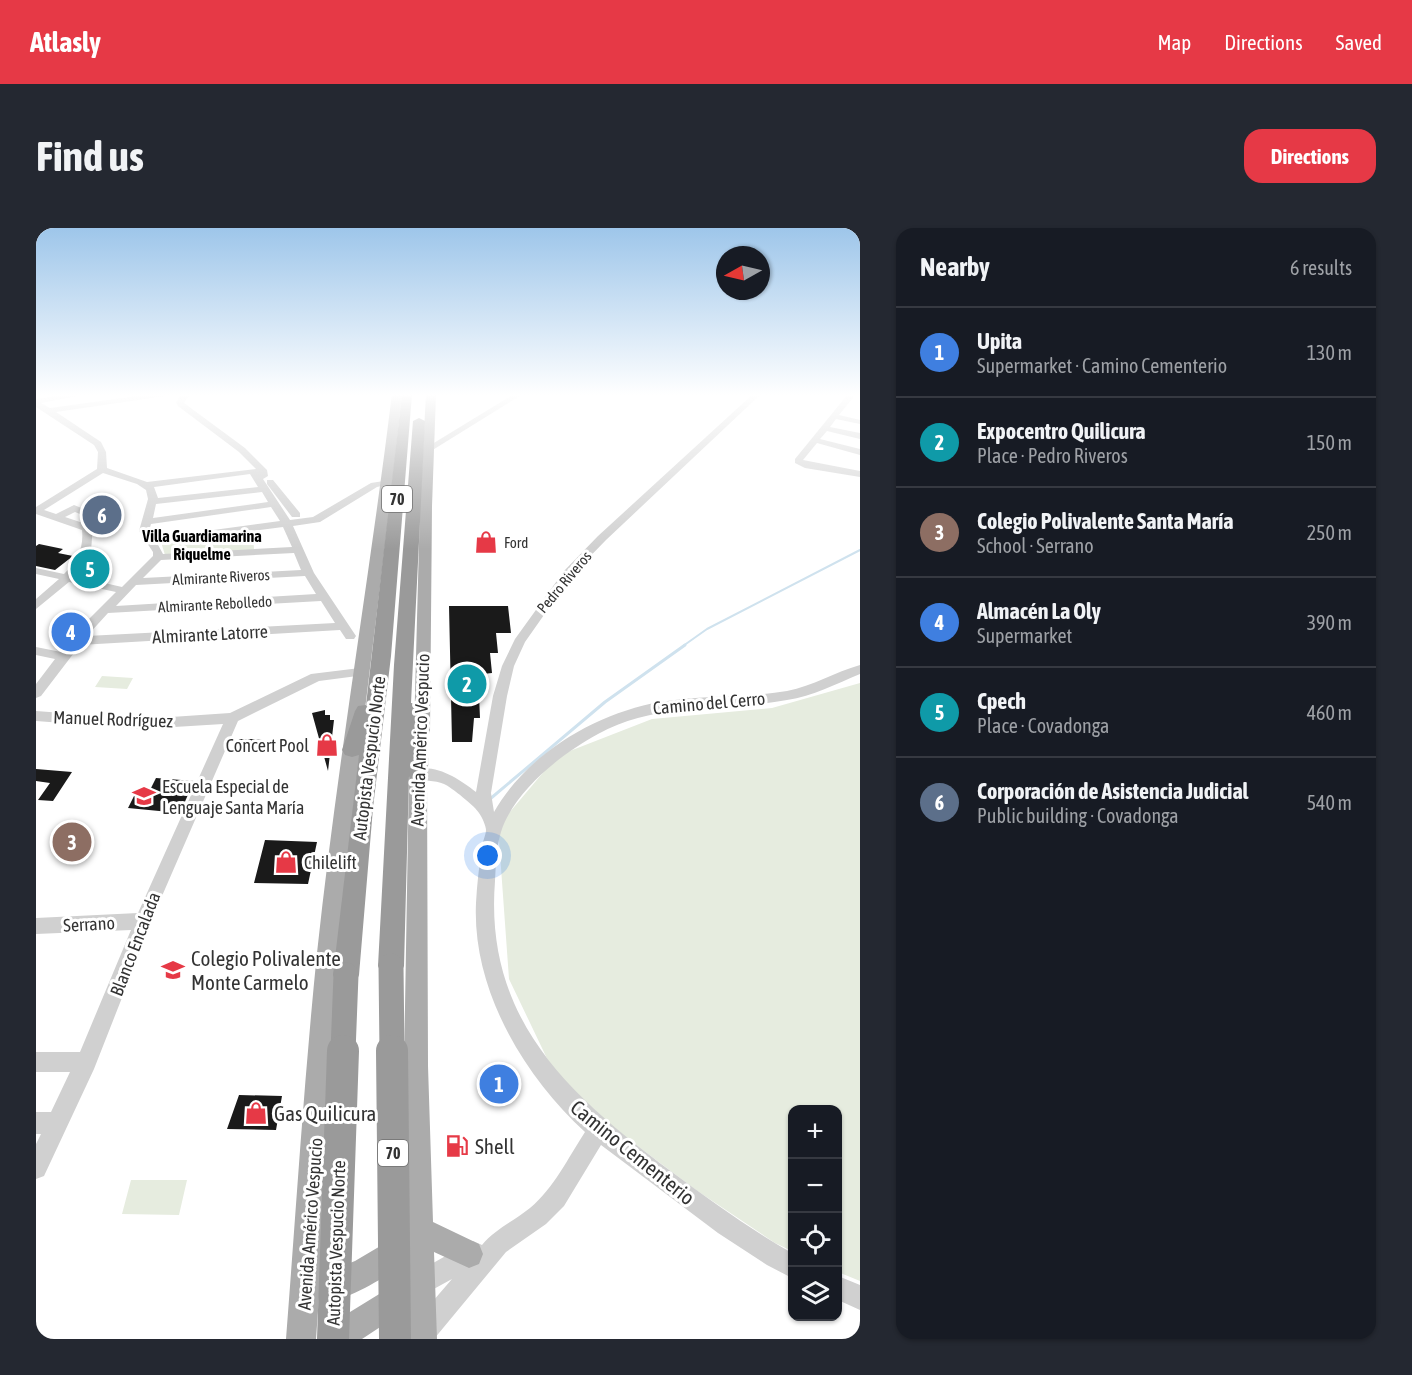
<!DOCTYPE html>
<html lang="en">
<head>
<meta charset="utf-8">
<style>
  :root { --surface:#171b24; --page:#242831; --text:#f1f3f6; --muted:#9ea1a6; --line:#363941; --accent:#e63946 }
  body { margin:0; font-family:"Asap Condensed",sans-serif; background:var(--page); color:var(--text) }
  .controls { position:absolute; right:18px; bottom:18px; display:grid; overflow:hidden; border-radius:12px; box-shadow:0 2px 4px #0004 }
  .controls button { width:54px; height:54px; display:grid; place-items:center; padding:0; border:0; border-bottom:2px solid var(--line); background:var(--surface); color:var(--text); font:30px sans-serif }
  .compass { position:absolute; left:680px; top:18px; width:54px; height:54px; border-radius:50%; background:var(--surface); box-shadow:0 2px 4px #0004; rotate:262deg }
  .you { position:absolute; left:452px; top:628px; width:21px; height:21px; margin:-15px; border:4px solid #fff; border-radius:50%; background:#1a73e8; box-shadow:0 0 0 9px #1a73e833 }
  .badge { display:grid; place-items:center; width:39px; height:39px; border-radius:50%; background:var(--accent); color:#fff; font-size:20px; font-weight:700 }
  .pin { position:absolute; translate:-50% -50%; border:3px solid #fff; box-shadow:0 2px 6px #0006 }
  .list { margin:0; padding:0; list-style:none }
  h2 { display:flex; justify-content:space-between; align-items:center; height:78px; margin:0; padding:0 24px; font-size:26px }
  h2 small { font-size:20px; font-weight:400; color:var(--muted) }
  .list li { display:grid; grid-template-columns:39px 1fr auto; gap:18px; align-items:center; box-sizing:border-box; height:90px; padding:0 24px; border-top:2px solid var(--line) }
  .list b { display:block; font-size:22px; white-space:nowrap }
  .list p { margin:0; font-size:20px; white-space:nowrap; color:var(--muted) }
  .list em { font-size:20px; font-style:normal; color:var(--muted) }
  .icon { flex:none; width:33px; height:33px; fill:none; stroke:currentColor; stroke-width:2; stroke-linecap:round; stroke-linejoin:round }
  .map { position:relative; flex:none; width:824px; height:1111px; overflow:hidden; border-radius:18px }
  header { display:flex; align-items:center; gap:36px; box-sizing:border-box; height:84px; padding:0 30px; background:var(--accent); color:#fff }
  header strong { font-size:28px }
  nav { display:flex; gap:33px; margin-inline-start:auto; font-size:21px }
  .intro { display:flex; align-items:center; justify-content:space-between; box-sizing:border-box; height:144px; padding:0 36px }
  h1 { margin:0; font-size:42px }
  .button { padding:15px 27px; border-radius:18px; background:var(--accent); color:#fff; font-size:21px; font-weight:700 }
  main { display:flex; gap:36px; padding:0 36px }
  aside { flex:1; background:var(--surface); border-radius:18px; box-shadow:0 2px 4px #0004 }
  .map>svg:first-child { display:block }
  .green { fill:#e6ecdf }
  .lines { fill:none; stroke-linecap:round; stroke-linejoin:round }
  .stream-far1 { stroke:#cfe2ee; stroke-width:2 }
  .stream { stroke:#cfe2ee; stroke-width:3 }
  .building { fill:#1a1a1a }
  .minor { fill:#d0d0d0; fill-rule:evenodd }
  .major { fill:#ababab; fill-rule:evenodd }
  .highway { fill:#9a9a9a; fill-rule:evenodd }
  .highway-bridge-far1 { stroke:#9a9a9a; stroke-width:25 }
  .highway-bridge { stroke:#9a9a9a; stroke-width:32 }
  .labels { text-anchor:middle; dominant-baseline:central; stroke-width:6; stroke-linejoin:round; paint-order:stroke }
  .far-poi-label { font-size:15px; fill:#333; stroke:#fff; text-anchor:start }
  .far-street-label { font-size:15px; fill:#333; stroke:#fff }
  .shield { fill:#fff; stroke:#707070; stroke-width:1.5 }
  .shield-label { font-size:16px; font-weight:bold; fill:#333 }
  .far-neighbourhood-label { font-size:16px; font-weight:bold; fill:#000; stroke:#fff }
  .street-label { font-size:18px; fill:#333; stroke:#fff }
  .poi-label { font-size:18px; fill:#333; stroke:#fff; text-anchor:start }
  .near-poi-label { font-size:21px; fill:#333; stroke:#fff; text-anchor:start }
  .near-street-label { font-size:21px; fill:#333; stroke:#fff }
</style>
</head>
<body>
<header>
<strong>Atlasly</strong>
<nav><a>Map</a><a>Directions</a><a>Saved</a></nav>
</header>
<div class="intro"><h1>Find us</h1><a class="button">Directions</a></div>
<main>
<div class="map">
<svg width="824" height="1111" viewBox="0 0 824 1111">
  <rect width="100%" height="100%" fill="#fff"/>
  <path class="green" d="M 217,304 L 218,322 L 129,327 L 125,314 Z
    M 66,448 L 97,450 L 91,461 L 59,459 Z
    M 824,455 L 824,1053 L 802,1044 L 802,882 L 756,882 L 756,1023 L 739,1015 L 660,962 L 579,901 L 517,843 L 473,751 L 462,598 L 521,528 L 616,491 L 736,480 Z
    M 95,952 L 151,952 L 143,987 L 86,986 Z"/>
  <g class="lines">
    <path class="stream-far1" d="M 647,418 L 671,401 L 824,322"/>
    <path class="stream" d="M 454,571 L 569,474 L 649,417"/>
  </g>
  <path class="building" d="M 3,316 L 27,321 L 22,325 L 37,328 L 19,342 L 0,338 L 0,318 Z
    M 49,335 L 68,337 L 60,347 L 43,345 Z
    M 413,378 L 472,378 L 475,405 L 460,405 L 462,425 L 454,425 L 456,445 L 447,446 L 448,467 L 443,467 L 444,490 L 438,490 L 436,514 L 416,514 Z
    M 289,482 L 289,487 L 294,487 L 294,492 L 298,492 L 292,543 L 276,485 Z
    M 203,511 L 215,511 L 239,513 L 234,526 L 197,523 Z
    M 0,541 L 36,544 L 17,573 L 2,572 L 14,555 L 0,553 Z
    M 120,550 L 158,553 L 144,585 L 92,580 L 99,566 L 111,568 Z
    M 229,612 L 281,614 L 272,656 L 218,655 Z
    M 456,844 L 476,860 L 471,868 L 451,852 Z
    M 203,867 L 246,868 L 240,902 L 191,901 Z"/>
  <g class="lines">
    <path class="minor" d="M 35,166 L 52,166 L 5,175 L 14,180 L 116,166 L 133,166 L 129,168 L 20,184 L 65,214 L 70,224 L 71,240 L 111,254 L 220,241 L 203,224 L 142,178 L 140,174 L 146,166 L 154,166 L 148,175 L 209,220 L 231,242 L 232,248 L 227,251 L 254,292 L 277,289 L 335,255 L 354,252 L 354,256 L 341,259 L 284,294 L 257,298 L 278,345 L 320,408 L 318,411 L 310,411 L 304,402 L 44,417 L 5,468 L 0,470 L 0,456 L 19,431 L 0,427 L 0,419 L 25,424 L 46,398 L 80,364 L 33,354 L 0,381 L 0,371 L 23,351 L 0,346 L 0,340 L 28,346 C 41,333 48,320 46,302 L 0,286 L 0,279 L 61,241 L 62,224 L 58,217 L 0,179 L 0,171 ZM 67,245 L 101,256 L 110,262 L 112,271 L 103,303 L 117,324 L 117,328 L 86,359 L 38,348 L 55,323 L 58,285 L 38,277 L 20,286 L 8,282 ZM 214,246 L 222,259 L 122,270 L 118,259 ZM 226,264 L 232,274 L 117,290 L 120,276 ZM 235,279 L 244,293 L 118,310 L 113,303 L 115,296 ZM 39,284 L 49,288 L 47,295 L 29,289 ZM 247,299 L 256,319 L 127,326 L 121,315 ZM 258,325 L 265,342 L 107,350 L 125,332 ZM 269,348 L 280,366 L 80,378 L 100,357 ZM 285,373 L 299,395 L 51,408 L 72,385 Z
      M 478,166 L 487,166 L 395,223 L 388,221 Z
      M 717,166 L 725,166 L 570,312 L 536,347 L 489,414 L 478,438 L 471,468 L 455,565 L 458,584 C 491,526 560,485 624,474 C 666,467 709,470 751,463 C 777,458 799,444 824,437 L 824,446 C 800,456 777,468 751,472 C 687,484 621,473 562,506 C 525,526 478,563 465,604 C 460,620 460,637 459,653 C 448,792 534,868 636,944 C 675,973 714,1001 756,1025 L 756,1050 L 731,1037 L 682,1005 L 565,917 L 528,978 L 510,996 L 470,1024 L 398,1111 L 377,1111 L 374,1104 L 378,1095 L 416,1051 L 385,1068 L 376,1065 L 373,1056 L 376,1047 L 429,1017 L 437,1013 L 446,1017 C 459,1001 478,993 494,980 C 518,960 532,930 549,904 C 487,847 436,761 440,675 C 441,656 443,638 446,620 C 446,614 450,607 450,602 C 450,598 446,589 443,585 C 440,579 415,559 408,556 C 399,552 387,553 377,550 L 375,546 L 377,542 C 400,535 423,551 440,564 L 457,468 L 466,438 L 479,411 L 528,343 L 562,308 Z
      M 812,166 L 820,166 L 803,187 L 824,192 L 824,196 L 800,191 L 794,199 L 824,205 L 824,211 L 791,203 L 784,211 L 824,221 L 824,227 L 781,215 L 767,232 L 824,243 L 824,249 L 769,240 L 759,235 L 759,231 Z
      M 231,252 L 237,252 L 264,285 L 264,289 L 256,289 L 231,256 Z
      M 324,440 L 329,441 L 330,444 L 329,447 L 283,453 L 202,493 L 126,668 L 58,841 L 8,948 L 0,951 L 0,916 L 5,906 L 0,906 L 0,884 L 15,884 L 34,844 L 0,844 L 0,824 L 44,824 L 95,702 L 0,706 L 0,690 L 102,685 L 187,496 L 106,501 L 0,493 L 0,483 L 106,491 L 194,485 L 275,446 Z
      M 802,1048 L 824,1057 L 824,1082 L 802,1072 Z"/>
    <path class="major" d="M 356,166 L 366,166 C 347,353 319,538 303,725 C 294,832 290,940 284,1047 L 319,1033 L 363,1007 L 370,1010 L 368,838 L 373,546 L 378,526 L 384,524 L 390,526 L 393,531 L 391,546 L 392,838 L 397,994 L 443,1016 L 447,1026 L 443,1036 L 433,1040 L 398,1024 L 401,1111 L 371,1111 L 370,1082 L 326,1111 L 284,1111 L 288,1100 L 353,1060 L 363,1055 L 370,1058 L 370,1034 C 357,1045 309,1074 292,1073 C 289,1072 286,1070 283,1069 L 280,1111 L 250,1111 C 260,982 268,853 281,725 C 301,538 333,353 356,166 Z
      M 390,166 L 400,166 L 396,278 L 394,504 L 392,508 L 380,508 L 378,504 L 384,278 Z"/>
    <path class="highway" d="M 366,166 L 376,166 L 355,428 L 337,580 L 323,747 L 319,756 L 310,760 L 301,756 L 297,747 L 323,527 L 316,529 L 309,527 L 306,522 L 319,483 L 322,478 L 330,477 Z
      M 383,190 L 389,193 L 375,475 L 384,476 L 387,481 L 392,546 L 389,552 L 382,554 L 375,552 L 373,548 L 368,738 L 364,747 L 355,750 L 346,747 L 342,738 L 358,437 L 377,193 Z"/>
    <path class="highway-bridge-far1" d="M 355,738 L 356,824
      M 307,824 L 310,747"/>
    <path class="highway-bridge" d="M 356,823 L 359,1111
      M 297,1111 L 307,823"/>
  </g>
  <linearGradient id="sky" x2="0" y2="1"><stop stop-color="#9ec6ea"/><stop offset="0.52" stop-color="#fff"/><stop offset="1" stop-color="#fff" stop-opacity="0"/></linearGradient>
  <rect width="824" height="321" fill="url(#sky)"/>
  <defs>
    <g id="shop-bare" transform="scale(1.8)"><path d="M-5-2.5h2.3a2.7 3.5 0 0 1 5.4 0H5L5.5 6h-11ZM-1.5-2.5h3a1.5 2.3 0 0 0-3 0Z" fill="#e63946" stroke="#fff" stroke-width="2.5" paint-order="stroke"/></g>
    <g id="school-bare" transform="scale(1.8)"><path d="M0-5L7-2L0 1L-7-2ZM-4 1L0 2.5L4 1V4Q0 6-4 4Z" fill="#e63946" stroke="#fff" stroke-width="2.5" paint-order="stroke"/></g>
    <g id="fuel-bare" transform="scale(1.8)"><path d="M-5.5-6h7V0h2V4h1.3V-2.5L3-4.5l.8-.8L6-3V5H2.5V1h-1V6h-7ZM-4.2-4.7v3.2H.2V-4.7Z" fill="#e63946" stroke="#fff" stroke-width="2.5" paint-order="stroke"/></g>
  </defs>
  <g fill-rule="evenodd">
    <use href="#shop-bare" x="450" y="314"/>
    <use href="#shop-bare" x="291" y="517"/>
    <use href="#school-bare" x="108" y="568"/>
    <use href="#shop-bare" x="250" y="634"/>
    <use href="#school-bare" x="137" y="742"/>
    <use href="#shop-bare" x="220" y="885"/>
    <use href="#fuel-bare" x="421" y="918"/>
  </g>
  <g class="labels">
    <g class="far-poi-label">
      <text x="468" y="314">Ford</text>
    </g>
    <g class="far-street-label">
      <text transform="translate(185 349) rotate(-3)">Almirante Riveros</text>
      <text transform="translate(528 354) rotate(-50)">Pedro Riveros</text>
      <text transform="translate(179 376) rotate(-3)">Almirante Rebolledo</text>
    </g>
    <g class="shield">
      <rect x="346" y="258" width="30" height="26" rx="4.5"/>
      <rect x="342" y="912" width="30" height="26" rx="4.5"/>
    </g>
    <g class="shield-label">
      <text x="361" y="271">70</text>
      <text x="357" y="925">70</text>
    </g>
    <g class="far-neighbourhood-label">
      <text x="166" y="308">Villa Guardiamarina<tspan x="166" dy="18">Riquelme</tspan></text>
    </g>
    <g class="street-label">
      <text transform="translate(174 406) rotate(-3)">Almirante Latorre</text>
      <text transform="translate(673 475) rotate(-5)">Camino del Cerro</text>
      <text transform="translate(77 491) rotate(2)">Manuel Rodríguez</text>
      <text transform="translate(384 512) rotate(-88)">Avenida Américo Vespucio</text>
      <text transform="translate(333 530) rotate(-83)">Autopista Vespucio Norte</text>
      <text transform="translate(53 696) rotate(-3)">Serrano</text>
      <text transform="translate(99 716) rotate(-69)">Blanco Encalada</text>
      <text transform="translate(274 996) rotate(-86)">Avenida Américo Vespucio</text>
      <text transform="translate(300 1015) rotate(-88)">Autopista Vespucio Norte</text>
    </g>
    <g class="poi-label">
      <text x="273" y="517" text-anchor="end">Concert Pool</text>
      <text x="126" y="558">Escuela Especial de<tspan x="126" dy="21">Lenguaje Santa María</tspan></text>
      <text x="268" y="634">Chilelift</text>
    </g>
    <g class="near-poi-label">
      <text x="155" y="730">Colegio Polivalente<tspan x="155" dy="24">Monte Carmelo</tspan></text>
      <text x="238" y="885">Gas Quilicura</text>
      <text x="439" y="918">Shell</text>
    </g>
    <g class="near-street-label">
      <text transform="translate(597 924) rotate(39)">Camino Cementerio</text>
    </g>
  </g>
</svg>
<div class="controls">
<button>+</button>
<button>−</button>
<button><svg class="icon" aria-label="locate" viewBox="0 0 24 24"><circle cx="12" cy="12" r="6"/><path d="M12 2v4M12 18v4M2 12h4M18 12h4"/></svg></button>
<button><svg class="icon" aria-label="layers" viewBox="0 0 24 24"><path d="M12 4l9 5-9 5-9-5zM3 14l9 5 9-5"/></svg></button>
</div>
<svg class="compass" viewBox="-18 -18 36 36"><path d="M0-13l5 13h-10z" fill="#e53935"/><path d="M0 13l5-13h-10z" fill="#9ea1a6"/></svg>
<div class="you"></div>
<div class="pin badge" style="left:463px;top:856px;background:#3f7fe0">1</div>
<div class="pin badge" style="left:431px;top:456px;background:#0f9aa8">2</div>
<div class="pin badge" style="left:36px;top:614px;background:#8d6e63">3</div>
<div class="pin badge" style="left:35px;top:404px;background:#3f7fe0">4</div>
<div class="pin badge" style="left:54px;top:341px;background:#0f9aa8">5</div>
<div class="pin badge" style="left:66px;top:287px;background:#5c6f8a">6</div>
</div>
<aside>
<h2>Nearby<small>6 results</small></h2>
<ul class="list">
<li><span class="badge" style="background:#3f7fe0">1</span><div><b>Upita</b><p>Supermarket · Camino Cementerio</p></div><em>130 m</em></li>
<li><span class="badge" style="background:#0f9aa8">2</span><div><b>Expocentro Quilicura</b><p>Place · Pedro Riveros</p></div><em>150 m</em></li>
<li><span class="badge" style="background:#8d6e63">3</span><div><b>Colegio Polivalente Santa María</b><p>School · Serrano</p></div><em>250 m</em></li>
<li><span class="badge" style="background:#3f7fe0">4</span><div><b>Almacén La Oly</b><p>Supermarket</p></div><em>390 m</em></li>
<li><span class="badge" style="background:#0f9aa8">5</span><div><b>Cpech</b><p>Place · Covadonga</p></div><em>460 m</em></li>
<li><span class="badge" style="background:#5c6f8a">6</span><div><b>Corporación de Asistencia Judicial</b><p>Public building · Covadonga</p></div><em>540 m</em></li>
</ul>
</aside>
</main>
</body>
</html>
